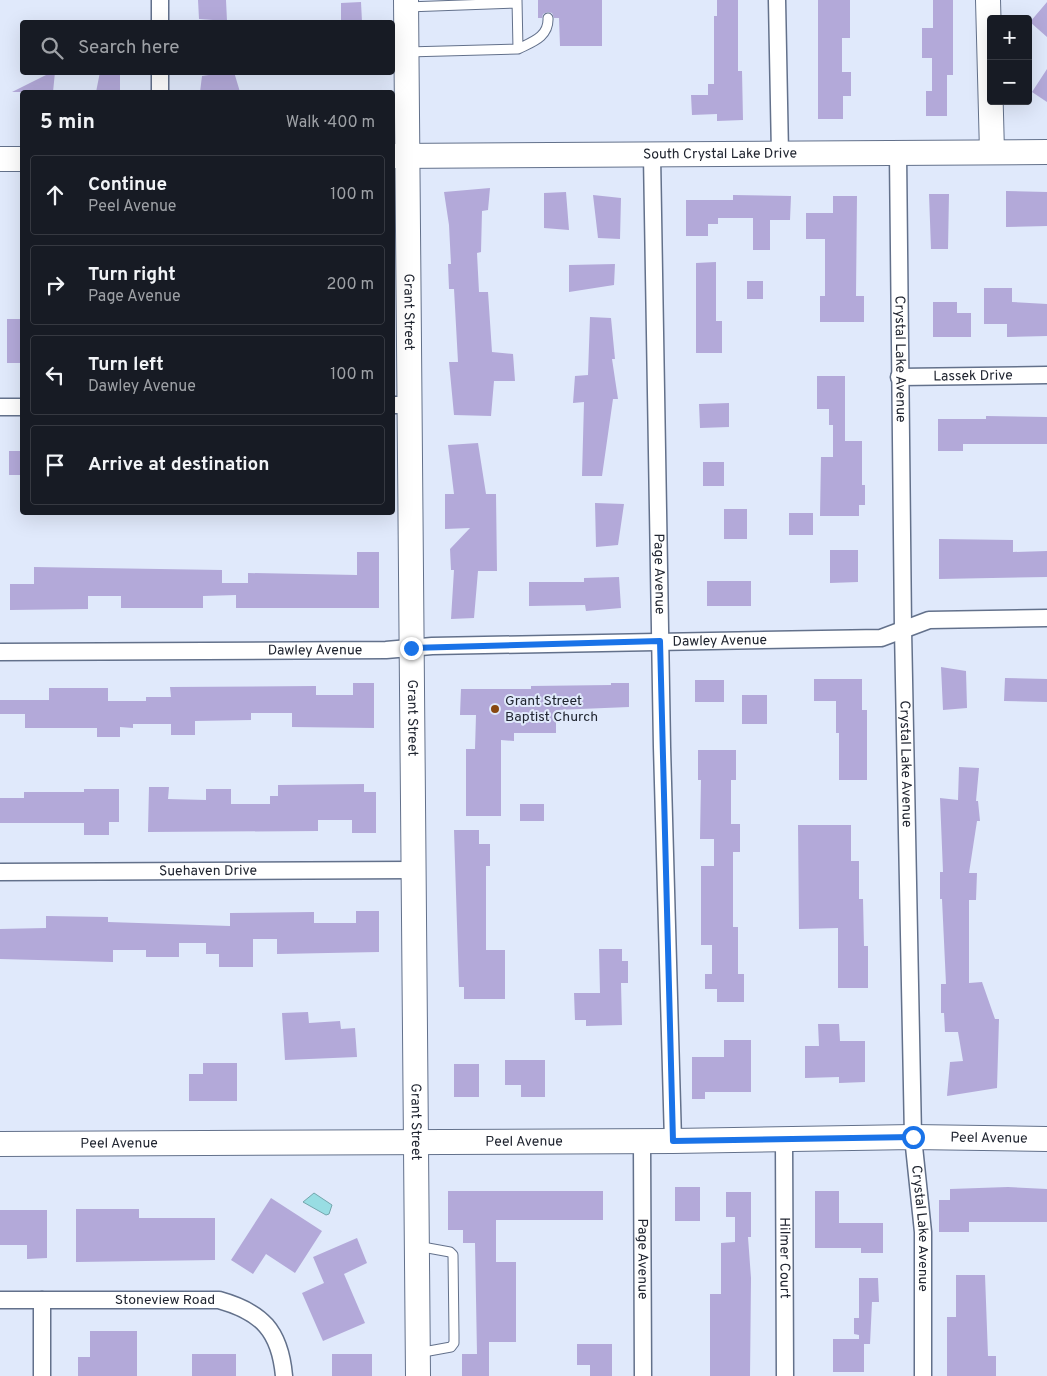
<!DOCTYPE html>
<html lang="en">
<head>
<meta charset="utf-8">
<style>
  :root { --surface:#171b24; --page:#242831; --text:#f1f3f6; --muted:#9ea1a6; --line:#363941 }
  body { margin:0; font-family:Overpass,sans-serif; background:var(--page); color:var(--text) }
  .controls { position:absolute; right:15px; top:15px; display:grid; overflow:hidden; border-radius:5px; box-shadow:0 5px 20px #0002 }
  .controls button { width:45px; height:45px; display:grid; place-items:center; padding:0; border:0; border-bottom:1px solid var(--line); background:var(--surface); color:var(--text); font:25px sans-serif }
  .stop { position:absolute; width:15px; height:15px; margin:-11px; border:4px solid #1a73e8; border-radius:50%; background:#fff }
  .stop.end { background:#1a73e8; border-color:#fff; box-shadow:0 1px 5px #0008 }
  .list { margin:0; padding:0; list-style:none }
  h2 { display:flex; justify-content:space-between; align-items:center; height:65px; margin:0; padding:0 20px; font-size:21px }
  h2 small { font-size:16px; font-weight:400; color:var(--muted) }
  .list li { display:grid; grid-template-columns:32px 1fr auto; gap:15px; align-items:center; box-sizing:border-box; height:80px; margin:0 10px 10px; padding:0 10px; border:1px solid var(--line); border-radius:5px }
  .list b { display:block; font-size:19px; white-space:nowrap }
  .list p { margin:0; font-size:16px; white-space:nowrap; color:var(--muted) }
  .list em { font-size:16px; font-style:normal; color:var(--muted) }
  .icon { flex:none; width:28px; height:28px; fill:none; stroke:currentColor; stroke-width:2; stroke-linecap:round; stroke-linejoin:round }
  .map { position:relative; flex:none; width:1047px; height:1376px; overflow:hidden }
  .search { position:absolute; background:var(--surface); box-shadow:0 5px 20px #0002; left:20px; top:20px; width:375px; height:55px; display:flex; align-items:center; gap:12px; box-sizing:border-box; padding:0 18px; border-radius:5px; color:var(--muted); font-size:19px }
  .panel { position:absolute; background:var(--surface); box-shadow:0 5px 20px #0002; left:20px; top:90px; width:375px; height:425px; border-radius:5px }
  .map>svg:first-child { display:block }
  .water { fill:#98dde3; stroke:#74a6ad }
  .building { fill:#b3a9d9 }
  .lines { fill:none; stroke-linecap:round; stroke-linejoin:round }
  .lane-casing { stroke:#63718b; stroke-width:11 }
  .street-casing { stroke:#63718b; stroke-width:19 }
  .secondary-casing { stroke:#63718b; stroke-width:26 }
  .lane { stroke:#fff; stroke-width:9 }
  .street { stroke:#fff; stroke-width:16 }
  .secondary { stroke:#fff; stroke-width:24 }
  .route { stroke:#1a73e8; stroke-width:6 }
  .poi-dot { fill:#884811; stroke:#e0e9fb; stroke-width:2 }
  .labels { text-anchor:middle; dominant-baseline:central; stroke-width:4; stroke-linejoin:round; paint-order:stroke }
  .street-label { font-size:14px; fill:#202530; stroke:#e0e9fb }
  .poi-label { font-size:14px; fill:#202530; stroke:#e0e9fb; text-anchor:start }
</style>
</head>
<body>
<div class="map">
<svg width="1047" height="1376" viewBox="0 0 1047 1376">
  <rect width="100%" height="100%" fill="#e0e9fb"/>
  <path class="water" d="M 314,1193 L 332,1205 L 329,1214 L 326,1215 L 303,1202 Z"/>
  <path class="building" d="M 198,0 L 226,0 L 227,21 L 199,19 Z
    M 538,0 L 602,0 L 602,46 L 560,46 L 559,18 L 554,18 L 552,13 L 548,12 L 543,14 L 542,18 L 538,18 Z
    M 717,0 L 738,0 L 738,71 L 742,71 L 743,120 L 717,121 L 717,114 L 692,115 L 691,95 L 708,95 L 708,84 L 714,84 L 714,16 L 717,16 Z
    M 818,0 L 850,0 L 850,38 L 842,38 L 842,72 L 851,72 L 851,96 L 843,96 L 843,119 L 818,119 Z
    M 933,0 L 953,0 L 953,75 L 947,75 L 947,116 L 926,116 L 926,91 L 932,91 L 932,58 L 922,58 L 922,28 L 933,28 Z
    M 361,2 L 362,22 L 341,22 L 341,3 Z
    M 1047,2 L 1047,37 L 1030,22 Z
    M 1047,69 L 1047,102 L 1032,92 Z
    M 52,72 L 55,72 L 53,92 L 12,92 Z
    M 100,72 L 120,72 L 120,92 L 96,92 Z
    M 229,72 L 234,72 L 240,92 L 200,92 L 202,76 Z
    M 490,188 L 488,210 L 482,211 L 481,252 L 477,253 L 479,292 L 488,292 L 492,352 L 513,354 L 515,381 L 494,381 L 491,416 L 454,415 L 449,362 L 458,362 L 454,289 L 449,289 L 448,264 L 451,264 L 449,225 L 444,192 Z
    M 1006,191 L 1047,192 L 1047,226 L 1006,227 Z
    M 566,192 L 569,230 L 544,228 L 544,193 Z
    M 929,194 L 949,194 L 948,249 L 931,249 Z
    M 593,195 L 621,198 L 620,239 L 598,238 Z
    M 733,195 L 791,196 L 790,220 L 770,220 L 770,250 L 753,250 L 753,218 L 718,218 L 718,224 L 708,224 L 708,236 L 686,236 L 686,200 L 733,200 Z
    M 833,196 L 857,196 L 856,296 L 864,296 L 864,322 L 820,322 L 820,296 L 825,296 L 825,239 L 806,239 L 806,213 L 833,213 Z
    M 716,262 L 716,321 L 722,321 L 722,353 L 696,353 L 696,263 Z
    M 615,264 L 614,285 L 569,292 L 569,265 Z
    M 747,281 L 763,281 L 763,299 L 747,299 Z
    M 984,288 L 1012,288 L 1012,302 L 1047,304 L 1047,336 L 1007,337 L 1007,324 L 984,324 Z
    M 933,302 L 957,302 L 957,313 L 971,313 L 971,337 L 933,337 Z
    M 590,317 L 611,318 L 615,359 L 612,359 L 618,399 L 613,399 L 602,476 L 582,476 L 584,402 L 573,403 L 575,376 L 588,375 Z
    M 7,319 L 22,319 L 22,363 L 7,363 Z
    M 817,376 L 845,376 L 845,441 L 862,441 L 862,485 L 865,485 L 865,505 L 859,505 L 859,516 L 820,516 L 821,457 L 833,457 L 833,425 L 829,425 L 829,409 L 817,409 Z
    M 729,403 L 729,427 L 700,428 L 699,404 Z
    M 986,416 L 1047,417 L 1047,444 L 963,444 L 963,451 L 938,451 L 938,419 L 986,419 Z
    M 478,443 L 486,494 L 496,494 L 497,571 L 478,571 L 474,618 L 451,619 L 454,570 L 451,570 L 450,549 L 470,528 L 445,529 L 445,494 L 454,494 L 448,445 Z
    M 9,451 L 22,451 L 22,475 L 9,475 Z
    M 703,462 L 724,462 L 724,486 L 703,486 Z
    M 595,503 L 624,504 L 618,545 L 596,547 Z
    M 724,509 L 747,509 L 747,539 L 724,539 Z
    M 789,513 L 813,513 L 813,535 L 789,535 Z
    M 939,539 L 1013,540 L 1013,552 L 1047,551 L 1047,577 L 939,579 Z
    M 830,550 L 858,550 L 858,582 L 830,583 Z
    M 357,552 L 379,552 L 379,608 L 236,608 L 236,595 L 203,596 L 203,608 L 121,608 L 121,596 L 88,596 L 88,609 L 10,610 L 10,584 L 34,584 L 34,567 L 222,570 L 222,583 L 248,583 L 248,573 L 357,575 Z
    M 619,577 L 621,608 L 586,611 L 585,605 L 529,606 L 529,582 L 584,582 L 584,578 Z
    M 707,581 L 751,581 L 751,606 L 707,606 Z
    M 941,667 L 966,671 L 967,708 L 943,710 Z
    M 1005,678 L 1047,679 L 1047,702 L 1004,701 Z
    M 814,679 L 862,679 L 862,710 L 867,710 L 867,780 L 839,780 L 839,733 L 836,733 L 836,701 L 814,701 Z
    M 695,680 L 724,680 L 724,702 L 695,702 Z
    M 353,683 L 374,683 L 374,728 L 292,727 L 292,713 L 251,713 L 251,720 L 195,721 L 195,735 L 171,735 L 171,724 L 133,724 L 133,728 L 120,727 L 120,737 L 97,737 L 97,728 L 25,728 L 25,714 L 0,714 L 0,700 L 49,700 L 49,688 L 108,688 L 108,701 L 146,701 L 146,697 L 171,697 L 170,687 L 316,686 L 316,695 L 353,695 Z
    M 611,683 L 629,683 L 629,707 L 556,710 L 556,733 L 514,733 L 514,741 L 501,740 L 501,816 L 466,816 L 466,749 L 475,749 L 476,715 L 460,715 L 461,689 L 531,689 L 531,686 L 611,685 Z
    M 742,695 L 767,695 L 767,724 L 742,724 Z
    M 698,750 L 736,750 L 736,780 L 731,780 L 731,824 L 740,824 L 740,852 L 733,852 L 733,927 L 738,927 L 738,974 L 744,974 L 744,1002 L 717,1002 L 717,989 L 705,989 L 705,974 L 712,974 L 712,945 L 701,945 L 701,866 L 714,866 L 714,839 L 700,839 L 701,780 L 698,780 Z
    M 959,767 L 979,768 L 976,801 L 978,801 L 980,821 L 977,821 L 969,873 L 977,873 L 976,900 L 969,900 L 969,983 L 982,982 L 995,1019 L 999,1019 L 997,1088 L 947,1096 L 950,1062 L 963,1061 L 958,1032 L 945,1032 L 944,1013 L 941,1013 L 941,984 L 946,984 L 942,899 L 940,899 L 940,872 L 943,872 L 940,798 L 958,800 Z
    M 364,784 L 364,792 L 376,792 L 376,833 L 352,833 L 352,820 L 318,820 L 318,831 L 148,832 L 149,787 L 169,787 L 168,799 L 206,800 L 206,789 L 231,789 L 231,804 L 270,804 L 270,796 L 278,796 L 278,785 Z
    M 84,789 L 119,789 L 119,822 L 109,822 L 109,835 L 84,835 L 84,823 L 0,823 L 0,798 L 24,798 L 24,792 L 84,792 Z
    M 520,804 L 544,804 L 544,821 L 520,821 Z
    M 798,825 L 851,825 L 851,861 L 859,861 L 859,899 L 863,899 L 864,946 L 868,946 L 868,988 L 838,988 L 838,928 L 799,929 Z
    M 454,830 L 479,830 L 479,844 L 490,844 L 490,866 L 486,866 L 486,950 L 505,950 L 505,999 L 464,999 L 464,987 L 459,987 Z
    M 356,911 L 379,911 L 379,952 L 277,954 L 277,939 L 253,939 L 253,967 L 219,967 L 219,954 L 206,954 L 206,943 L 179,943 L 179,957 L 146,957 L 146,950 L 113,950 L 113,962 L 0,959 L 0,929 L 46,928 L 46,916 L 108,917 L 108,922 L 230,926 L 230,913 L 314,912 L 314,923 L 356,923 Z
    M 599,949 L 622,949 L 622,961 L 628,961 L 628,983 L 621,983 L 622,1025 L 586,1026 L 586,1020 L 575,1020 L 574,993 L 600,993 Z
    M 308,1012 L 309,1023 L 340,1021 L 341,1029 L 355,1028 L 357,1057 L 285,1060 L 282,1013 Z
    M 818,1024 L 839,1024 L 840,1041 L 865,1041 L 865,1082 L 839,1083 L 839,1077 L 805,1078 L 805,1046 L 819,1046 Z
    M 724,1040 L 751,1040 L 751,1092 L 705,1092 L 705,1099 L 692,1099 L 692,1057 L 724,1057 Z
    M 505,1060 L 545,1060 L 545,1097 L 521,1097 L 521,1085 L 505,1085 Z
    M 203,1063 L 237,1063 L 237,1101 L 189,1101 L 189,1074 L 203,1074 Z
    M 454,1064 L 479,1064 L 479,1097 L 454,1097 Z
    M 675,1187 L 700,1187 L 700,1221 L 675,1221 Z
    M 1008,1187 L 1047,1189 L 1047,1222 L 969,1222 L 969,1232 L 939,1232 L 939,1200 L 950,1200 L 950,1189 Z
    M 448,1191 L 603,1191 L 603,1220 L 496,1220 L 496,1262 L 516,1262 L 516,1342 L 489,1342 L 489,1376 L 462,1376 L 462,1354 L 477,1354 L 475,1243 L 463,1243 L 463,1230 L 448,1230 Z
    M 815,1191 L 839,1191 L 839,1223 L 883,1223 L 883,1253 L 861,1253 L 861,1248 L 815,1248 Z
    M 726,1192 L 751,1192 L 751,1237 L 748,1237 L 751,1278 L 750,1376 L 710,1376 L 710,1294 L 721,1294 L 721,1243 L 735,1242 L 735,1217 L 726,1217 Z
    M 271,1198 L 322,1231 L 295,1273 L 266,1254 L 253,1274 L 231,1260 Z
    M 76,1209 L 139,1209 L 139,1218 L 215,1218 L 215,1260 L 76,1262 Z
    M 0,1210 L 47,1210 L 47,1258 L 27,1259 L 27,1245 L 0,1245 Z
    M 357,1238 L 367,1263 L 344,1274 L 365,1323 L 323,1341 L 302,1293 L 324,1283 L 313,1257 Z
    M 956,1275 L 985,1275 L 988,1356 L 996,1356 L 996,1376 L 947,1376 L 947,1317 L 956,1317 Z
    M 859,1278 L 878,1278 L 879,1302 L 872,1302 L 870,1344 L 864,1344 L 864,1372 L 833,1372 L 833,1339 L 859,1339 L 859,1335 L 854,1334 L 854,1318 L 859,1318 Z
    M 90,1331 L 137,1331 L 137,1376 L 78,1376 L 78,1357 L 90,1357 Z
    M 577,1344 L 612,1344 L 612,1376 L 590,1376 L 590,1365 L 577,1365 Z
    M 192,1354 L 236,1354 L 236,1376 L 192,1376 Z
    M 332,1354 L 372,1354 L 372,1376 L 332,1376 Z"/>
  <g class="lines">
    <g class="lane-casing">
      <path id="lane" d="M 407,7 L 517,3
        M 518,49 C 532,42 549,37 548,18
        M 407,52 L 518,49 L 517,0
        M 417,1246 L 450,1252 L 453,1255 L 454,1334 L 454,1343 L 451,1347 L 418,1353"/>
    </g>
    <g class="street-casing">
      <g id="street">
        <path d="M 777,0 L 780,154"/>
        <path d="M 160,22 L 160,0"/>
        <path d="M 160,92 L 160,72"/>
        <path id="s1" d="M 898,153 L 903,629 L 913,1137 L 923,1232 L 923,1376"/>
        <path id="s2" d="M 652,155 L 662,747 L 673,1141"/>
        <path id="s3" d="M 899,377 L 1047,375"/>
        <path d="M 392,405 L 411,405"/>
        <path d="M 0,407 L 22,407"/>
        <path id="s4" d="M 0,652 L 386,650 L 432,646 L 881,638 L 929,620 L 1047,618"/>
        <path id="s5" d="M 0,872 L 414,870"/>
        <path id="s6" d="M 784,1140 L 785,1376"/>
        <path id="s7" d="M 642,1141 L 643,1376"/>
        <path id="s8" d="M 0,1300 L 219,1300 C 262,1312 280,1331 284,1376"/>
        <path d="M 42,1376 L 42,1300"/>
      </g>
    </g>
    <g class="secondary-casing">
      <g id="secondary">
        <path id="s9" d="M 406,0 L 418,1376"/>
        <path d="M 988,0 L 992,152"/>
        <path id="s10" d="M 392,156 L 1047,152"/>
        <path d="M 0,159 L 22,159"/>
        <path id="s11" d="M 0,1144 L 673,1141 L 913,1137 L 1047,1139"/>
      </g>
    </g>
    <use href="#lane" class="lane"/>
    <use href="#street" class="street"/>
    <use href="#secondary" class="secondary"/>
  </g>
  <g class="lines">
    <path class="route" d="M 411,648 L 660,641 L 673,1141 L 913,1137"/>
  </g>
  <circle class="poi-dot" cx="495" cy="709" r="5"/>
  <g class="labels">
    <g class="street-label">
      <text stroke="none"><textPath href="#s10" startOffset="328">South Crystal Lake Drive</textPath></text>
      <text stroke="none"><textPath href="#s9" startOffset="312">Grant Street</textPath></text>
      <text stroke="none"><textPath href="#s1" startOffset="206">Crystal Lake Avenue</textPath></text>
      <text stroke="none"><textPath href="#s3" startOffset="74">Lassek Drive</textPath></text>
      <text stroke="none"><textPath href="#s2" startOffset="419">Page Avenue</textPath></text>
      <text stroke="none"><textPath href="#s4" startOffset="720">Dawley Avenue</textPath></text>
      <text stroke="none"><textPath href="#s4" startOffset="315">Dawley Avenue</textPath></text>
      <text stroke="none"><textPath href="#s9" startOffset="718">Grant Street</textPath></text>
      <text stroke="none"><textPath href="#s1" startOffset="611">Crystal Lake Avenue</textPath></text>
      <text stroke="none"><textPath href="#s5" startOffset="208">Suehaven Drive</textPath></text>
      <text stroke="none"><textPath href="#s9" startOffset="1122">Grant Street</textPath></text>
      <text stroke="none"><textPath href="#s11" startOffset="989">Peel Avenue</textPath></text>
      <text stroke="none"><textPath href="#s11" startOffset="524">Peel Avenue</textPath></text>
      <text stroke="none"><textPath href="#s11" startOffset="119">Peel Avenue</textPath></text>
      <text stroke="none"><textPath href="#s1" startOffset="1076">Crystal Lake Avenue</textPath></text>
      <text stroke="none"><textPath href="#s6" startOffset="118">Hilmer Court</textPath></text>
      <text stroke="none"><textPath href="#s7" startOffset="118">Page Avenue</textPath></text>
      <text stroke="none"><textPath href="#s8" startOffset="165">Stoneview Road</textPath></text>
    </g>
    <g class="poi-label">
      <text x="505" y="701">Grant Street<tspan x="505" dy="16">Baptist Church</tspan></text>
    </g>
  </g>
</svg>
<div class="controls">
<button>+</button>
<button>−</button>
</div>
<div class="stop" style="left:913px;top:1137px"></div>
<div class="stop end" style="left:411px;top:648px"></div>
<div class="search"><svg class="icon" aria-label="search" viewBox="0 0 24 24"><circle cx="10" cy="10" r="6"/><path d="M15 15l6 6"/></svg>Search here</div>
<section class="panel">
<h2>5 min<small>Walk · 400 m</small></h2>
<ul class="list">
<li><svg class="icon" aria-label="ahead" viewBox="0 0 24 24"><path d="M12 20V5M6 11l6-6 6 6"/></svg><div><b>Continue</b><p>Peel Avenue</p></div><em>100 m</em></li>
<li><svg class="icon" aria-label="right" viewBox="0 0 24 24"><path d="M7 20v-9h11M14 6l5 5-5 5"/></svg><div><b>Turn right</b><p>Page Avenue</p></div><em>200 m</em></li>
<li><svg class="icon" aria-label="left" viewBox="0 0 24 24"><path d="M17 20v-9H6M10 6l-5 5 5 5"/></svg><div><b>Turn left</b><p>Dawley Avenue</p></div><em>100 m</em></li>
<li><svg class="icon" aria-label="arrive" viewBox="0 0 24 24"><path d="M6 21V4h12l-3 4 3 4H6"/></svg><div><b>Arrive at destination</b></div></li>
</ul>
</section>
</div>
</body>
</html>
